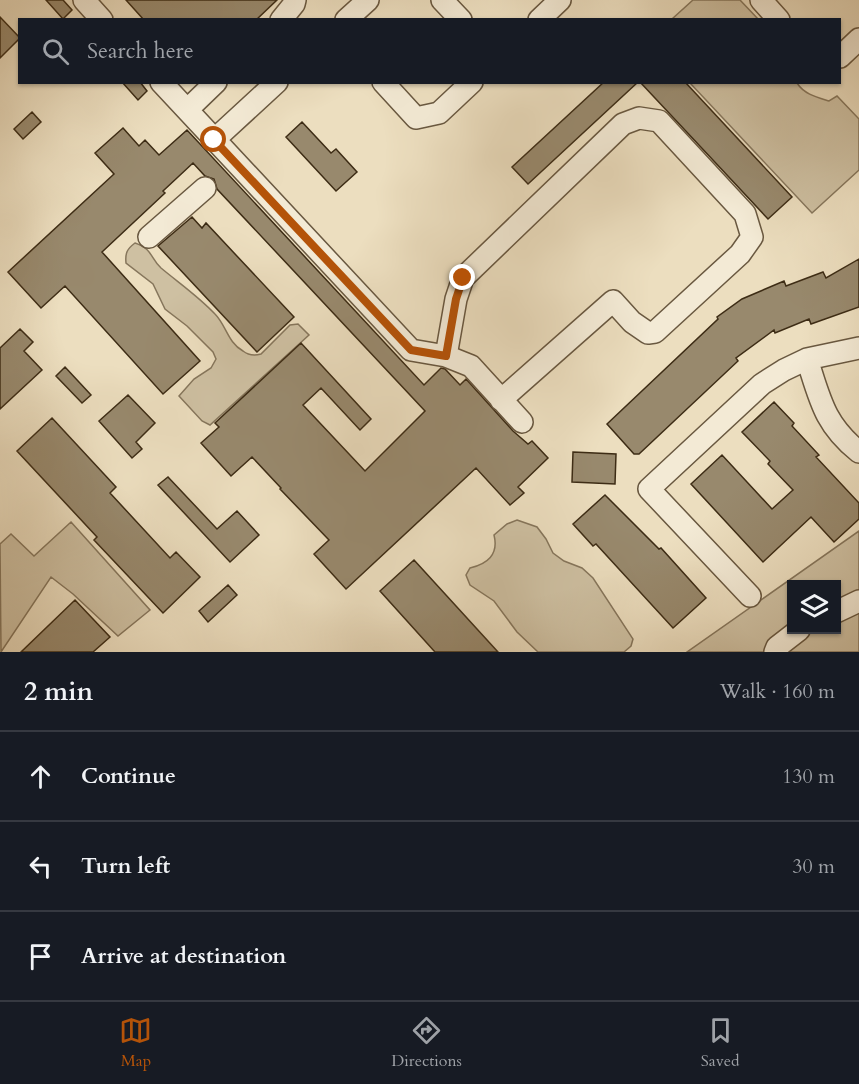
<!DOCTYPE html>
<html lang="en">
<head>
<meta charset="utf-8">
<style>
  :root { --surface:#171b24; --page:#20242c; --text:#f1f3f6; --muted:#9ea1a6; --line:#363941; --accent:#b45309 }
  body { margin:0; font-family:Cardo,serif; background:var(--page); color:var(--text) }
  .controls { position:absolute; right:18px; bottom:18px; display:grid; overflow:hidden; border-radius:0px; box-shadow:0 2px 4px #0004 }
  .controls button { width:54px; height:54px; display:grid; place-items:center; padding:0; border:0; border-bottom:2px solid var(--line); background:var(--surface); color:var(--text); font:30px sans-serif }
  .stop { position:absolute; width:18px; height:18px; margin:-14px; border:4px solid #b45309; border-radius:50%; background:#fff }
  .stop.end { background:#b45309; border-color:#fff; box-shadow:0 2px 6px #0008 }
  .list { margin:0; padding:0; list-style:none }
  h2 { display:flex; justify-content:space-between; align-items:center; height:78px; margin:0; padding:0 24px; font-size:26px }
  h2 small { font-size:20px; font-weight:400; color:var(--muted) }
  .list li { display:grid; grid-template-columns:39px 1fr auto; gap:18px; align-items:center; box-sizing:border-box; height:90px; padding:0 24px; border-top:2px solid var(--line) }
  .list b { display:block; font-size:22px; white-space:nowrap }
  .list em { font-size:20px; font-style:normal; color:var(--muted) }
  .icon { flex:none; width:33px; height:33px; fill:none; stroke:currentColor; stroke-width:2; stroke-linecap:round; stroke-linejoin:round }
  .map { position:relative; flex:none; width:859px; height:652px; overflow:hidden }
  .search { position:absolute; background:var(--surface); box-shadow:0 2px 4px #0004; left:18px; right:18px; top:18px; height:66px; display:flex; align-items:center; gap:15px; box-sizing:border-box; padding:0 21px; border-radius:0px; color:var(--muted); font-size:22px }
  .sheet { height:348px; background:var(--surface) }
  nav { display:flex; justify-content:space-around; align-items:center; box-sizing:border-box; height:84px; border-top:2px solid var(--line); background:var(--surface); font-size:16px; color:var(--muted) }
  nav a { display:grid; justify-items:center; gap:3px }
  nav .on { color:var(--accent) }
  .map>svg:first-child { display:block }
  .green { fill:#cec0a2; stroke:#86765c; stroke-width:1.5; fill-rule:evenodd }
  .building { fill:#98896d; stroke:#3d2c15; stroke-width:1.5 }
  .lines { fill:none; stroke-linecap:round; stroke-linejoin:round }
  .minor-casing { stroke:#695840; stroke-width:24 }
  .minor { stroke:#f3ead5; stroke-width:21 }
  .route { stroke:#b45309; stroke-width:8 }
</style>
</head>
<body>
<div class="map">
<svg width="859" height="652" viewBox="0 0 859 652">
  <rect width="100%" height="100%" fill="#ecdebf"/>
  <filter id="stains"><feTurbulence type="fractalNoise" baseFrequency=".00333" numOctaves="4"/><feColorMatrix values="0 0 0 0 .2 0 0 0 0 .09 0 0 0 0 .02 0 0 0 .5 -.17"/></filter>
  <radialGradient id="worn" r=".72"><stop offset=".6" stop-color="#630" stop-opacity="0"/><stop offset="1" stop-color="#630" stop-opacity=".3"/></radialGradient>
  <path class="green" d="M 693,0 L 740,0 L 758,19 L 672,19 Z
    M 690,83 L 797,83 C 804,94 816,97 829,101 L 837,96 L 859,119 L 859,170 L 812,213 Z
    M 135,243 C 153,249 150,258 161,268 C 179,283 198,296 215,314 C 226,325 228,343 243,351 C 248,355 254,356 261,354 L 290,325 L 298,324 L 309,335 L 210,425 L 202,421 L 179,396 L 194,379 L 211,368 L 216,359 L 213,352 L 187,326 L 165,309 L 153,284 L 126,263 C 125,253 127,249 135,243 Z
    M 517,520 L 537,527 L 546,539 L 553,553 L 564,561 L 582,568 L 593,578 L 633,639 L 631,646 L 624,652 L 538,652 L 517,632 L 494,601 L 470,585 L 466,575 L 470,568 C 487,564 499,555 494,535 L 507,524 Z
    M 71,522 L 150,610 L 118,636 L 73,594 L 51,577 L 1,652 L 0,544 L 11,534 L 34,556 Z
    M 859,531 L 859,652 L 687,652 ZM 792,584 L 836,584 L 836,630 L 792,630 Z"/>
  <path class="building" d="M 46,0 L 63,0 L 72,10 L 63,19 Z
    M 126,0 L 277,0 L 256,20 L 144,20 Z
    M 0,17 L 20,38 L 0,58 Z
    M 122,82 L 140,82 L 147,91 L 138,100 Z
    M 604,82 L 638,82 L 528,184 L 512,167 Z
    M 640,82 L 685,82 L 792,197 L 768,219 Z
    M 32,112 L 41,122 L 23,139 L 14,129 Z
    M 302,122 L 331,153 L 336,149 L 357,172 L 336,191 L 286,137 Z
    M 123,128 L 139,146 L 145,140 L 159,155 L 187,130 L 424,385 L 441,368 L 445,369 L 460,385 L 466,379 L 513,431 L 528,444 L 532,441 L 548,458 L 518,487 L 524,493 L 510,505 L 476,468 L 346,589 L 314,554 L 329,540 L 280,489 L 281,488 L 252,457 L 231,476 L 201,443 L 219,427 L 215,423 L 301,343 L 371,419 L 360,430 L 321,388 L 303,405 L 365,471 L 425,411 L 217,189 L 214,179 L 205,176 L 193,163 L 163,191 L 165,193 L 102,252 L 200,361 L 163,394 L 65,286 L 41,308 L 8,272 L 114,174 L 95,153 Z
    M 192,217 L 202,228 L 206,223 L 294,317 L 257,352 L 158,246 Z
    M 859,259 L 859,307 L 811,324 L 809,319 L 775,333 L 774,330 L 736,358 L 738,361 L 639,454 L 634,454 L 607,424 L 718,319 L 717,317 L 742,299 L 784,281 L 786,286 L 823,272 L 826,278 Z
    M 20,329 L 33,342 L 24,351 L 42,370 L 0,409 L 0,348 Z
    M 65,367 L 91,395 L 82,403 L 56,376 Z
    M 128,395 L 155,423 L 136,442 L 142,449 L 132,458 L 99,421 Z
    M 774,402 L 794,423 L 792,426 L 819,455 L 816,457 L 859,503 L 859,519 L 834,542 L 811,517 L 763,562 L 691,484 L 722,455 L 772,509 L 793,490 L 768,464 L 770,461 L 742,432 Z
    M 52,418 L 116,487 L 110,493 L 170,558 L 176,552 L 200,577 L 163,613 L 94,540 L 97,537 L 17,451 Z
    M 573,452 L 616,454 L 615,484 L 572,482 Z
    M 168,477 L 217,529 L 237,511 L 259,535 L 230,562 L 158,485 Z
    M 605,495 L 659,549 L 661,548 L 706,598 L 673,628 L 596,544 L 593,546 L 573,524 Z
    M 414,560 L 498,652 L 435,652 L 380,591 Z
    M 228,585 L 237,595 L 208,622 L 199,611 Z
    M 75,600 L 110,637 L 93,652 L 21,652 Z"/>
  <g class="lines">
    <g class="minor-casing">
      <path id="minor" d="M 84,0 L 102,20
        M 442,0 L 461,20
        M 761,0 L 779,20
        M 281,20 L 294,4 L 295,0
        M 346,20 L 368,0
        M 539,20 L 560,0
        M 840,57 L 859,39
        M 161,82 L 411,350 L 446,356 L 471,366 L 522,422
        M 383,82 L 416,118 L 439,113 L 472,82
        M 187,110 L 216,82
        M 214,140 L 277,82
        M 149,237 L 205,188
        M 446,356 L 456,299 L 463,278 L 623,124 L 639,118 L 659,121 L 745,214 L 752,237 L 740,254 L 655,332 L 648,333 L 632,322 L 613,301 L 501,400
        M 807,359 C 820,399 824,424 859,452
        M 750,596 L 649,489 L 762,384 L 784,370 L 807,359 L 859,348
        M 836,612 L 859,601
        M 775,652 L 777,647 L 799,630"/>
    </g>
    <use href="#minor" class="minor"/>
  </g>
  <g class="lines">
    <path class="route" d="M 214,140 L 411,350 L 446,356 L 456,299 L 463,278"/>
  </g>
  <rect width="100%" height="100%" filter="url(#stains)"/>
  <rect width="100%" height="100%" fill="url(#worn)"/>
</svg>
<div class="controls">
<button><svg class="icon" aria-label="layers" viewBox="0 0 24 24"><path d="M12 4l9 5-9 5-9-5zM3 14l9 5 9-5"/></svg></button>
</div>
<div class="stop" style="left:214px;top:140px"></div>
<div class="stop end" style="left:463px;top:278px"></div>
<div class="search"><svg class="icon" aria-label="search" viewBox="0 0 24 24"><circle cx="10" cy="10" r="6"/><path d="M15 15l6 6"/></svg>Search here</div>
</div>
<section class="sheet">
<h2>2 min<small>Walk · 160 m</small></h2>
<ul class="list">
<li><svg class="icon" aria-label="ahead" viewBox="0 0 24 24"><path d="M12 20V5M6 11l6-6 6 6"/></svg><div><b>Continue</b></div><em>130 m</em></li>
<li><svg class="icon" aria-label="left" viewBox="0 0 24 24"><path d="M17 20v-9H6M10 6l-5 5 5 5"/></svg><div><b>Turn left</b></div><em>30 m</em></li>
<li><svg class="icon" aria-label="arrive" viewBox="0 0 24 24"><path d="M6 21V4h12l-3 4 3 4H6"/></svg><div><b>Arrive at destination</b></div></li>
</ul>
</section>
<nav>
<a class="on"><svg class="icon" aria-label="map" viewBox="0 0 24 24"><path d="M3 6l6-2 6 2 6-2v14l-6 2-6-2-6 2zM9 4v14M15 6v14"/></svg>Map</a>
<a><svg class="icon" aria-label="directions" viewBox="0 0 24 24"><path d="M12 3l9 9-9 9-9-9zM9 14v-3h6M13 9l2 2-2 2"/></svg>Directions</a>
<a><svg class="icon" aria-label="saved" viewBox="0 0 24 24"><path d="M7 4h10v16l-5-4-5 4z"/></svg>Saved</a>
</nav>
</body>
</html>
